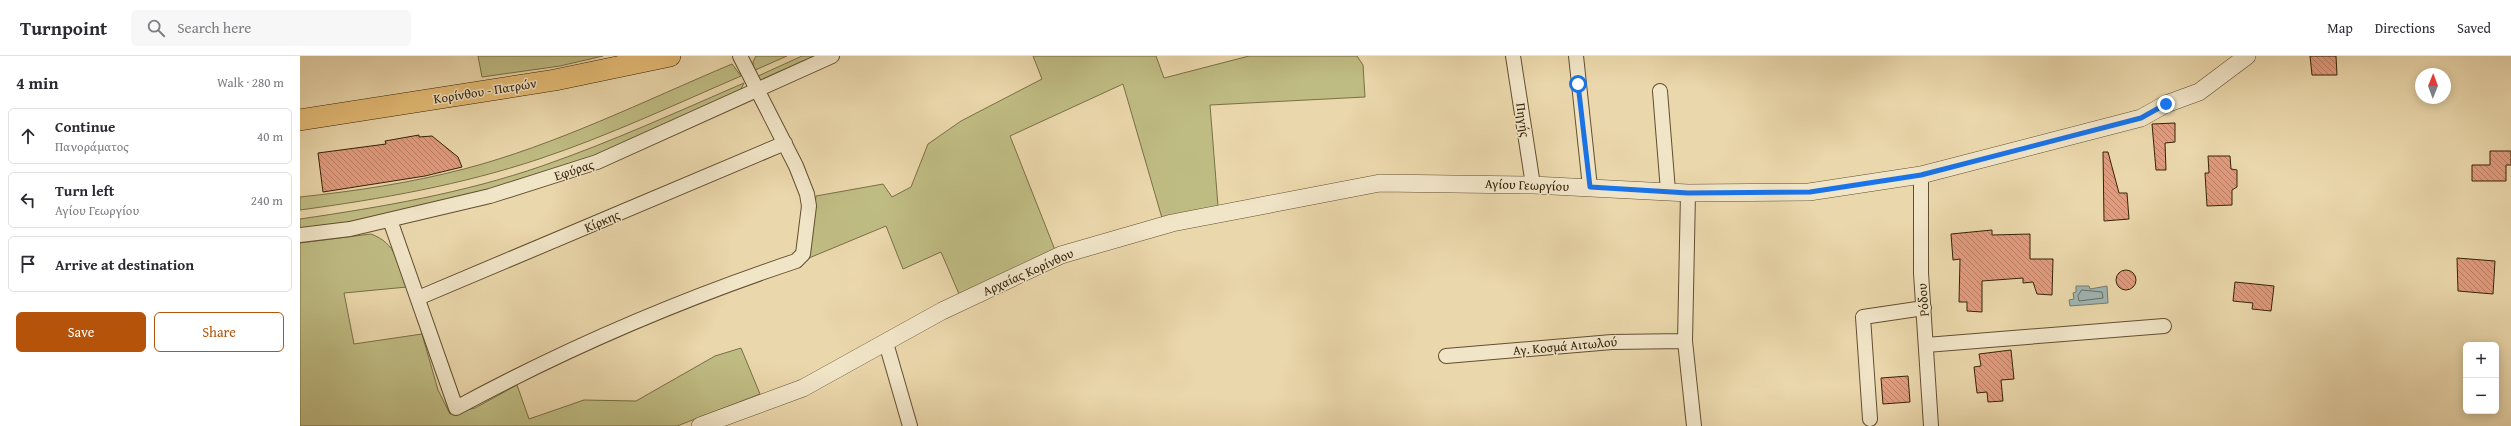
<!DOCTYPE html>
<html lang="en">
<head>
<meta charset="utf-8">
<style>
  :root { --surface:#fff; --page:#f7f7f7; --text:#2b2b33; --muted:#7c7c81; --line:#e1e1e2; --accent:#b45309 }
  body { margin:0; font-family:"Gentium Book Plus",serif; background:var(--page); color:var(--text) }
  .controls { position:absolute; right:12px; bottom:12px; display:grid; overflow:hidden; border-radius:6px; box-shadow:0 2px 10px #0003 }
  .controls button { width:36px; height:36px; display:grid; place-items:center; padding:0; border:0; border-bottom:1px solid var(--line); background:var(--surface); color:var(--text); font:20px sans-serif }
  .compass { position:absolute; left:2115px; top:12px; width:36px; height:36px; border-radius:50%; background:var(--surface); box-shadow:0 2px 10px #0003; rotate:1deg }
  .stop { position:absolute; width:12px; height:12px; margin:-9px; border:3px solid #1a73e8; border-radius:50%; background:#fff }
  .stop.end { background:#1a73e8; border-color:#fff; box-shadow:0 1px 4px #0008 }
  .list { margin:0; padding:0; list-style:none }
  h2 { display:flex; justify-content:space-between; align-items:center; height:52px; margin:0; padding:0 16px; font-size:17px }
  h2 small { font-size:13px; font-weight:400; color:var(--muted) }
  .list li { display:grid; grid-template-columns:26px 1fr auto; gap:12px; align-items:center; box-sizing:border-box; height:56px; margin:0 8px 8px; padding:0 8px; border:1px solid var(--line); border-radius:6px }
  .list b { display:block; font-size:15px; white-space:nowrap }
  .list p { margin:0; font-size:13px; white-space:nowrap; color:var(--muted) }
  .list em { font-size:13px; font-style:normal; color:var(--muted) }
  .actions { display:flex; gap:8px; padding:12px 16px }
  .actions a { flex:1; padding:9px 0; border:1px solid var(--accent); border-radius:6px; text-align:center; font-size:14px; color:var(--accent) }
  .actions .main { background:var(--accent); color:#fff }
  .icon { flex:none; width:22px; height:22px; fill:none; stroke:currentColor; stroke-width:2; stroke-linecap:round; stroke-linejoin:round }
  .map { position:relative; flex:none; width:2211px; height:370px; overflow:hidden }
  header { display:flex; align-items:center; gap:24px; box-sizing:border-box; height:56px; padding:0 20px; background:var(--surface); border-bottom:1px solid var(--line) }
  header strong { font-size:19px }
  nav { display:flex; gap:22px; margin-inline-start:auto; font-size:14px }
  .search { width:280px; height:36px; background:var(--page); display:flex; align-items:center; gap:10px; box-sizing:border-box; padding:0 14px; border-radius:6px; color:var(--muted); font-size:15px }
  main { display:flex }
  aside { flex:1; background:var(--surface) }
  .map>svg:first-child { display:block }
  .green { fill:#bfbc83; stroke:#7a6f45 }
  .water { fill:#9eb6b5; stroke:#747b6f }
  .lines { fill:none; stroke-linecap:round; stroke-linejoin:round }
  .shore { stroke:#6a6c5e; stroke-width:1 }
  .building { fill:url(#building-back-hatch); stroke:#352207 }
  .minor-casing { stroke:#624f30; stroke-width:16 }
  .tertiary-casing { stroke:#624f30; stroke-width:18 }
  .primary-casing { stroke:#352207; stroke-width:22 }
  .minor { stroke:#f1e5c8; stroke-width:14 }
  .tertiary { stroke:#f1e5c8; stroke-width:17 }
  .primary { stroke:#e5bc76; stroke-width:21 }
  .route { stroke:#1a73e8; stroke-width:5 }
  .labels { text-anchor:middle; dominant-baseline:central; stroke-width:3; stroke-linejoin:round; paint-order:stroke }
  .street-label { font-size:13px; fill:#352207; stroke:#f1e5c8 }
</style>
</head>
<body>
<header>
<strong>Turnpoint</strong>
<div class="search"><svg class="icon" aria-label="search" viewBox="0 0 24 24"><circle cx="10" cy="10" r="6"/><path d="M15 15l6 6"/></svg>Search here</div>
<nav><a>Map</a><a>Directions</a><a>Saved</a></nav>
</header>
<main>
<aside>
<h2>4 min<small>Walk · 280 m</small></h2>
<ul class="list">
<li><svg class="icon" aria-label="ahead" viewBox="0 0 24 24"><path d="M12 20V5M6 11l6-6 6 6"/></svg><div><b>Continue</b><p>Πανοράματος</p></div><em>40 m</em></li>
<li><svg class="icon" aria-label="left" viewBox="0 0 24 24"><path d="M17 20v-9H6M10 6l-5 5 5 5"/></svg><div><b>Turn left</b><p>Αγίου Γεωργίου</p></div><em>240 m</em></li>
<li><svg class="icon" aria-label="arrive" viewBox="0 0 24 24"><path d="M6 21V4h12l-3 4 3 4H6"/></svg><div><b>Arrive at destination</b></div></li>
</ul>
<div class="actions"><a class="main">Save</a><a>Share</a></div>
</aside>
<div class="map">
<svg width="2211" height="370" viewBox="0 0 2211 370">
  <defs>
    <pattern id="building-back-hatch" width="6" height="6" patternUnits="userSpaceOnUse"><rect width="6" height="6" fill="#e29b7d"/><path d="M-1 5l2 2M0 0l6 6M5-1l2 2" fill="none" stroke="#b87e64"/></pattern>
  </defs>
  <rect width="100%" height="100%" fill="#ead7ab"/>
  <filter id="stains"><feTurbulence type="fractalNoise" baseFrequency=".005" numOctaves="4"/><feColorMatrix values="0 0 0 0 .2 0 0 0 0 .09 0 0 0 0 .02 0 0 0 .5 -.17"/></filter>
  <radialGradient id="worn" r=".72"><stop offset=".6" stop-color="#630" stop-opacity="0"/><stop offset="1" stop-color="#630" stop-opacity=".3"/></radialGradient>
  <path class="green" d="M 178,0 L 303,0 L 260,10 L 182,21 Z
    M 456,0 L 487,0 L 453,15 L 453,6 Z
    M 502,0 L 521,0 L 468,24 L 460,24 L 456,21 Z
    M 733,0 L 856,0 L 864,22 L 949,0 L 1057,0 L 1063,9 L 1065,41 L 910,49 L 918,150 L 862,162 L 823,28 L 710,80 L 755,194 L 659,238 L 641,196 L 603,213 L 586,170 L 509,202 L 516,140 L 583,128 L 592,141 L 611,131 L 628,88 L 661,65 L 742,23 Z
    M 432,8 L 441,20 C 374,49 308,80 239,103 C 161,129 81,143 0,154 L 0,141 C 56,135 110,127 164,113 C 256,89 344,45 432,8 Z
    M 444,27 L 440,35 C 402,53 363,72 324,88 C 226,128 106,161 0,173 L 0,163 C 82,151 164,137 242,110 C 311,86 377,56 444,27 Z
    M 71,178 C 96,187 98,207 107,231 L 44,237 L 54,288 L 122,278 L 138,334 L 150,358 L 175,352 L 217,329 L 229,363 L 284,344 L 336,345 L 415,300 L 441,292 L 460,338 L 377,370 L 0,370 L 0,187 Z"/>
  <path class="water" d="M 1776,230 L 1789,230 L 1790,233 L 1807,230 L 1808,247 L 1770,250 L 1769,244 L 1774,243 L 1773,237 L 1776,236 Z"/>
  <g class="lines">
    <path class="shore" d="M 1782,234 L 1802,236 L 1803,242 L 1779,245 L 1778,240 Z"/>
  </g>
  <path class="building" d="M 2010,0 L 2036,0 L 2037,19 L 2012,19 Z
    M 1875,67 L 1875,86 L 1865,87 L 1866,114 L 1856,114 L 1852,68 Z
    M 119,79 L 119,81 L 132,80 L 158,101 L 162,111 L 125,120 L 23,136 L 18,97 L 86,88 L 85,85 Z
    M 2190,95 L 2211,95 L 2211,109 L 2206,109 L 2206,125 L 2172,125 L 2172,109 L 2190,109 Z
    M 1803,96 L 1808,96 L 1819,137 L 1827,137 L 1829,163 L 1804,165 Z
    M 1908,100 L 1930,100 L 1931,113 L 1937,114 L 1937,131 L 1932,134 L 1932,149 L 1907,150 L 1905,117 L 1909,117 Z
    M 1692,174 L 1692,179 L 1730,178 L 1730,203 L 1753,203 L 1752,239 L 1737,238 L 1733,226 L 1723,227 L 1723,222 L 1682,225 L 1682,256 L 1667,255 L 1667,246 L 1659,246 L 1660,203 L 1653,204 L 1651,178 Z
    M 2157,202 L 2195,205 L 2193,238 L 2158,235 Z
    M1816 224a10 10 0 1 1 20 0a10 10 0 1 1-20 0Z
    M 1935,226 L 1974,230 L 1971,255 L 1952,253 L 1953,247 L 1933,245 Z
    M 1711,294 L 1714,323 L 1701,324 L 1703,345 L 1688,346 L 1687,336 L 1677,337 L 1674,311 L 1681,310 L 1679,298 Z
    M 1608,320 L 1610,346 L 1583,348 L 1581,322 Z"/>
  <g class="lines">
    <g class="minor-casing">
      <path id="minor" d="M 1213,0 L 1233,129
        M 1276,0 L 1290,131
        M 1360,35 L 1368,135
        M 1621,119 L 1621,217 L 1631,370
        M 1388,137 L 1385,285 L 1394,370
        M 90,164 L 156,352 C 265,293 379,244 496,205 L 503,198 L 509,150 L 507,138 L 496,110 L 440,0
        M 0,179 L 50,173 L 190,140 L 297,106 L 532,0
        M 118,242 L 485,87
        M 586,287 L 610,370
        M 1626,289 L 1864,270
        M 1146,300 L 1312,286 L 1385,285
        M 1570,363 L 1563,261 L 1624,252"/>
    </g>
    <g class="tertiary-casing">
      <path id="tertiary" d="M 400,370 L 503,332 L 642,255 L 761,199 L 872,167 L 1080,127 L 1233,129 L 1388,137 L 1509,136 L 1621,119 L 1841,62 L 1866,48 L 1899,36 L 1947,0"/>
    </g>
    <g class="primary-casing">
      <path id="primary" d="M 0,64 L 255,24 L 370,0"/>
    </g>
    <use href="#minor" class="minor"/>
    <use href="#tertiary" class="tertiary"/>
    <use href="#primary" class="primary"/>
  </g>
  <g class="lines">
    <path class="route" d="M 1278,28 L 1290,131 L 1388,137 L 1510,136 L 1621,119 L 1841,62 L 1866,48"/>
  </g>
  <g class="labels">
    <g class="street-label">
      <text transform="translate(185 35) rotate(-9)">Κορίνθου - Πατρών</text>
      <text transform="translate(1223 64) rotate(82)">Πηγής</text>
      <text transform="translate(274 114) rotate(-18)">Εφύρας</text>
      <text transform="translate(1227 129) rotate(2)">Αγίου Γεωργίου</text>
      <text transform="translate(302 165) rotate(-23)">Κίρκης</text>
      <text transform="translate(728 216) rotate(-24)">Αρχαίας Κορίνθου</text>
      <text transform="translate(1623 244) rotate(-94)">Ρόδου</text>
      <text transform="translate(1265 290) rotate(-5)">Αγ. Κοσμά Αιτωλού</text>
    </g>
  </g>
  <rect width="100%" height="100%" filter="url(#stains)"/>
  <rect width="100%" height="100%" fill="url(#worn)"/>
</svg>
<div class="controls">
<button>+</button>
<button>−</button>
</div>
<svg class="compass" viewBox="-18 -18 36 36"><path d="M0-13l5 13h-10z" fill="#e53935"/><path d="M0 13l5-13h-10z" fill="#7c7c81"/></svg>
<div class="stop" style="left:1278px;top:28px"></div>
<div class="stop end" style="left:1866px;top:48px"></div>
</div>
</main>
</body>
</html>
